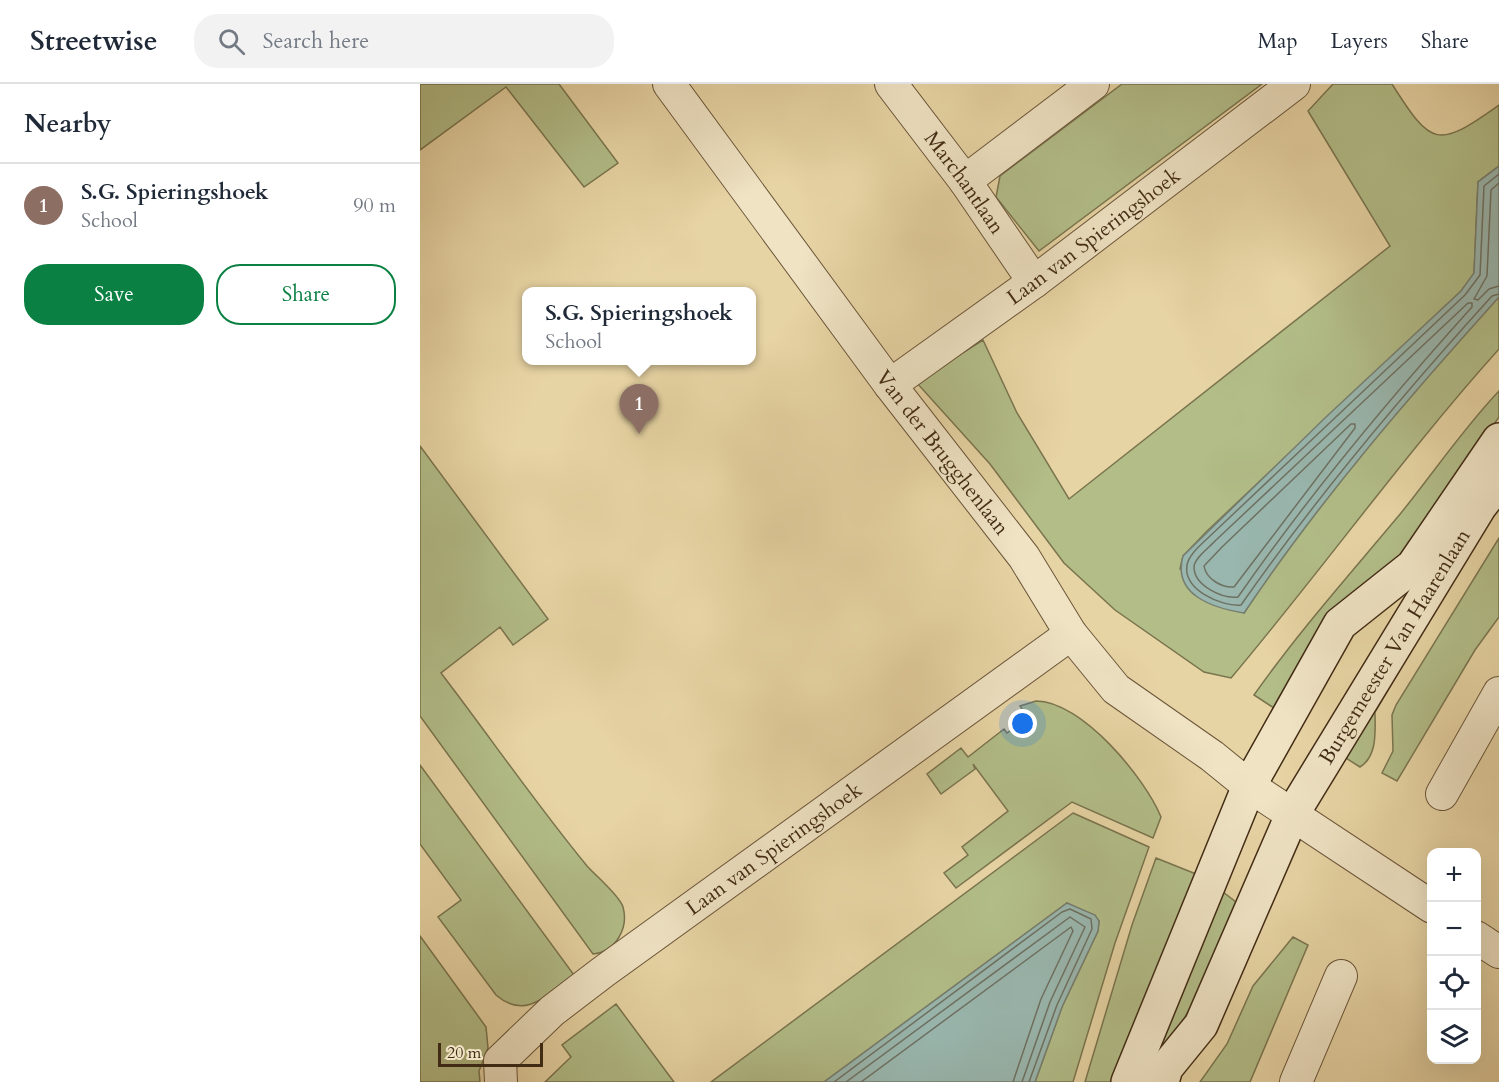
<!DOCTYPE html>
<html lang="en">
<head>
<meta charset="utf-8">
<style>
  :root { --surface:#fff; --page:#f2f2f3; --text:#1f2937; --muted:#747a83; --line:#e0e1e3; --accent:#0b8043 }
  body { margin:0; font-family:Cardo,serif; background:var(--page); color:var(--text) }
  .controls { position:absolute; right:18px; bottom:18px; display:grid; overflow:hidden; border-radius:12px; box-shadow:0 6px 24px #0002 }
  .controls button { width:54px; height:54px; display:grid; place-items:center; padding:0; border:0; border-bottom:2px solid var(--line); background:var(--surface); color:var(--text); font:30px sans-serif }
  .scale { position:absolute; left:18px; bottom:15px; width:105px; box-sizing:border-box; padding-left:6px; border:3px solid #422b15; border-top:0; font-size:16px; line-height:21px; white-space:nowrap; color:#422b15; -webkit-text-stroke:4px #efe3c4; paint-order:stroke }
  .you { position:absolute; left:603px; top:640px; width:21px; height:21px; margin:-15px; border:4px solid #fff; border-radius:50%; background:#1a73e8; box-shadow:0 0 0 9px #1a73e833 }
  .badge { display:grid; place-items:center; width:39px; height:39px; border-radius:50%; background:var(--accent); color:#fff; font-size:20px; font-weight:700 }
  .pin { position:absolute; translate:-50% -50px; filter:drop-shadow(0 2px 3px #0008) }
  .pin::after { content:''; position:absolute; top:32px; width:21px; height:18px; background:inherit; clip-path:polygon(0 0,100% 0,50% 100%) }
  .popup { position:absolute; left:102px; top:203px; width:234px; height:78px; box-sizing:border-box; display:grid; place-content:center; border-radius:12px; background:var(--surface); filter:drop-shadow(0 2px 4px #0005); font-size:20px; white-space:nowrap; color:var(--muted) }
  .popup b { font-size:22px; color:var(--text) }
  .popup::after { content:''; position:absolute; left:50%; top:100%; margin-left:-12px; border:12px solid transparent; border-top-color:var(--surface) }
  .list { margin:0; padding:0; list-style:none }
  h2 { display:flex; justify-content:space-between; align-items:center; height:78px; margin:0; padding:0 24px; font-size:26px }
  h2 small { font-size:20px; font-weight:400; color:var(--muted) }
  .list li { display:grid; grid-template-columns:39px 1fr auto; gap:18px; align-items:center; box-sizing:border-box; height:84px; padding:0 24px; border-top:2px solid var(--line) }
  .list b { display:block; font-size:22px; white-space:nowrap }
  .list p { margin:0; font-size:20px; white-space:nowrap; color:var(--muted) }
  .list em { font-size:20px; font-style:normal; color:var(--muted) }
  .actions { display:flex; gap:12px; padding:18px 24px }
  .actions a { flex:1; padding:14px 0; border:2px solid var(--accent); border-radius:24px; text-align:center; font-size:21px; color:var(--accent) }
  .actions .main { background:var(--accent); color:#fff }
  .icon { flex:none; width:33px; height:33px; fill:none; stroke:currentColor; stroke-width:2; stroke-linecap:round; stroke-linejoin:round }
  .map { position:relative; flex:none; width:1079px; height:998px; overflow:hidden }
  header { display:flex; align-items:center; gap:36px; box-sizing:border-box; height:84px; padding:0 30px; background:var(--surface); border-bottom:2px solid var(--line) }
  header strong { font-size:28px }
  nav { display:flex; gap:33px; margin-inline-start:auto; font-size:21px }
  .search { width:420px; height:54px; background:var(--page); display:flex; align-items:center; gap:15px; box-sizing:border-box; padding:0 21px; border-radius:24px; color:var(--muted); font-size:22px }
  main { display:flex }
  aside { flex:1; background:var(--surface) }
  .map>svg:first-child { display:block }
  .green { fill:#b2bd88; stroke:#7a744e; stroke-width:1.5 }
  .water { fill:#99b7af; stroke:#767f71; stroke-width:1.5 }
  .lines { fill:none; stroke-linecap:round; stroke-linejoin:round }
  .shore { stroke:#6e7162; stroke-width:1.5 }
  .minor-casing { stroke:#6b5539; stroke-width:34 }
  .secondary-casing { stroke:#422b15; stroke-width:36 }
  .minor { stroke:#efe3c4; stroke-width:32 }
  .secondary { stroke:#efe3c4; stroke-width:33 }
  .labels { text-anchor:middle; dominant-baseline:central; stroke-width:5; stroke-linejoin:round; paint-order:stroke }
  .street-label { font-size:21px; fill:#422b15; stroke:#efe3c4 }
</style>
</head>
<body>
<header>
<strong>Streetwise</strong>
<div class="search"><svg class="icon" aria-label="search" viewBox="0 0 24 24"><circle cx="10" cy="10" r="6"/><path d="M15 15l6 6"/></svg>Search here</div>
<nav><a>Map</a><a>Layers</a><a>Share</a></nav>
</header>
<main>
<aside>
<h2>Nearby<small></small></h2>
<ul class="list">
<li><span class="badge" style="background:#8d6e63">1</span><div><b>S.G. Spieringshoek</b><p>School</p></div><em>90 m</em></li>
</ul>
<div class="actions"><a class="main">Save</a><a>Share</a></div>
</aside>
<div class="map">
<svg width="1079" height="998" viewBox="0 0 1079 998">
  <rect width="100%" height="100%" fill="#e7d4a4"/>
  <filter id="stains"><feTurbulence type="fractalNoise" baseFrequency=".00333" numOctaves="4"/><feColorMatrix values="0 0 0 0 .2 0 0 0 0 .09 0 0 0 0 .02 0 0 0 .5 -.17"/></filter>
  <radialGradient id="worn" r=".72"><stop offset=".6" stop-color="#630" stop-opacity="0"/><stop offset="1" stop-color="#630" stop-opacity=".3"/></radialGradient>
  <path class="green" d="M 0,0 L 139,0 L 198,79 L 164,103 L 86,3 L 0,66 Z
    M 702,0 L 842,0 L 619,167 L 576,113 L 580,92 Z
    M 913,0 L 972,0 C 1012,63 1017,65 1079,21 L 1079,82 L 1058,98 L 1054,190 L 1041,207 L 786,448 L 763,472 L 760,485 L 824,529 C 899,417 988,314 1079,213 L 1079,265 C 984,371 902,486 811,594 L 784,588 L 695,526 L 644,479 L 570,380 L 496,298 L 563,256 L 597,329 L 649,415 L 970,162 L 888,27 Z
    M 1079,307 L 1079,333 L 980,476 L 857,626 L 834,611 C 879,547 931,489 981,429 C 1014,388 1043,345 1079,307 Z
    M 0,362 L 128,535 L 93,561 L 80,543 L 21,589 C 70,653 116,720 167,782 C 176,792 200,812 203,823 C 209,845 195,868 173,870 L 0,632 Z
    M 1069,435 L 955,628 C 955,646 958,672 940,683 L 918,669 Z
    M 1079,454 L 1079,533 L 1055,566 L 977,697 L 962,689 L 973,667 L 972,631 L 976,621 Z
    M 616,617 C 662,617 725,694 741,733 L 733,754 L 652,718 L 536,804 L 524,789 L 548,771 L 542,763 L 588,727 L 553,680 L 555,685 L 521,710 L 507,690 L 541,664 L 548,673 L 584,645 L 587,649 L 608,634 L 600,622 Z
    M 0,681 L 154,891 C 128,910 106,937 76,911 L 18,833 L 41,816 L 0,760 Z
    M 653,729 L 729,763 L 695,859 L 653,998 L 615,998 L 642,923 L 678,847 L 679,837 L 647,819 L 404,998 L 291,998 Z
    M 736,774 L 781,792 L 699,998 L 665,998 L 712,841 Z
    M 803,808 L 816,818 C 794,868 778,923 743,965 L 738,963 Z
    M 0,852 L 66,943 L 68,964 L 59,987 L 60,998 L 0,998 Z
    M 873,853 L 888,861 L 830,998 L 780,998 L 807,960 L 833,902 Z
    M 196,920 L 254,998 L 125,998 L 151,973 L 142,961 Z"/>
  <path class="water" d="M 1079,82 L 1079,213 C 988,314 899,417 824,529 C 793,524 752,511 763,472 L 906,333 L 1041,207 L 1054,189 L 1058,98 Z
    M 647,819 L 675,831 L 679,837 L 678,847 L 642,923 L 615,998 L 404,998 Z"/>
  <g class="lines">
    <path class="shore" d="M 1079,90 L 1064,102 L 1060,191 L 1045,211 L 790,452 C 782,460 769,470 767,481 C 763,506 802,523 821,521 C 897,412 983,310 1072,212 L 1079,210
      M 1079,99 L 1071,106 L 1067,192 L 1054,215 L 1058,216 L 1069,205 L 1079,202
      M 1048,219 L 1052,219 L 1052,223 C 969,315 889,411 818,513 C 803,515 774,502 774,483 C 774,474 790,463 795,457 Z
      M 931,340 L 935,340 L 935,344 L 814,503 C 802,504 786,495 784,482 L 802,463 Z
      M 414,998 L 642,828 L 650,825 L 671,835 L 672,845 L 637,921 L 609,998
      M 426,998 L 650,833 L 665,843 L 630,918 L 602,998
      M 441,998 L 651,843 L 653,847 L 621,915 L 593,998"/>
    <g class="minor-casing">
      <g id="minor">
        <path id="s1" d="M 249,0 L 470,301 L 604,473 L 651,550 L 696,605 L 792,672 L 829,702 L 1012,823"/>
        <path id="s2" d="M 471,0 L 545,97 L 614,198"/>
        <path d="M 545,97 L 673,0"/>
        <path id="s3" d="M 470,301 L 614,198 L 874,0"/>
        <path d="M 1022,710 L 1079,609"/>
        <path d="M 1056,853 L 1079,868"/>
        <path id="s4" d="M 81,998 L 80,977 L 132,927 L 183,888 L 651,550"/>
        <path d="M 876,998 L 921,892"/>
      </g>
    </g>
    <g class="secondary-casing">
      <g id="secondary">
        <path d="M 708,998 L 829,702 L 920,540 L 993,482 L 1079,356"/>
        <path id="s5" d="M 742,998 L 746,984 L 781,941 L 873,729 L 1060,422 L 1079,398"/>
      </g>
    </g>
    <use href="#minor" class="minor"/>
    <use href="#secondary" class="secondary"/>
  </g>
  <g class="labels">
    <g class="street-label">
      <text stroke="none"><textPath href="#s2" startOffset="123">Marchantlaan</textPath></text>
      <text stroke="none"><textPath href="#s3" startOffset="252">Laan van Spieringshoek</textPath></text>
      <text stroke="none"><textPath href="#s1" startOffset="459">Van der Brugghenlaan</textPath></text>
      <text stroke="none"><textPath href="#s5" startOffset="496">Burgemeester Van Haarenlaan</textPath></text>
      <text stroke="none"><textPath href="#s4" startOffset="368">Laan van Spieringshoek</textPath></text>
    </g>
  </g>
  <rect width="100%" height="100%" filter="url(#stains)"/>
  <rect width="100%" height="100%" fill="url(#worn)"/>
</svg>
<div class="controls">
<button>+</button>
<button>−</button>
<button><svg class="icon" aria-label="locate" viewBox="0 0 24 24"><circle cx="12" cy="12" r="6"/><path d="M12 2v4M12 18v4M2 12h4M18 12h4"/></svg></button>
<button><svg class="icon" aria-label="layers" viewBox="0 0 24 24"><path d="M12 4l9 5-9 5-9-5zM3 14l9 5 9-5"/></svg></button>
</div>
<div class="scale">20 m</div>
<div class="you"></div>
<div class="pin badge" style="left:219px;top:350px;background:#8d6e63">1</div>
<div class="popup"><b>S.G. Spieringshoek</b>School</div>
</div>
</main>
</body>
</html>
